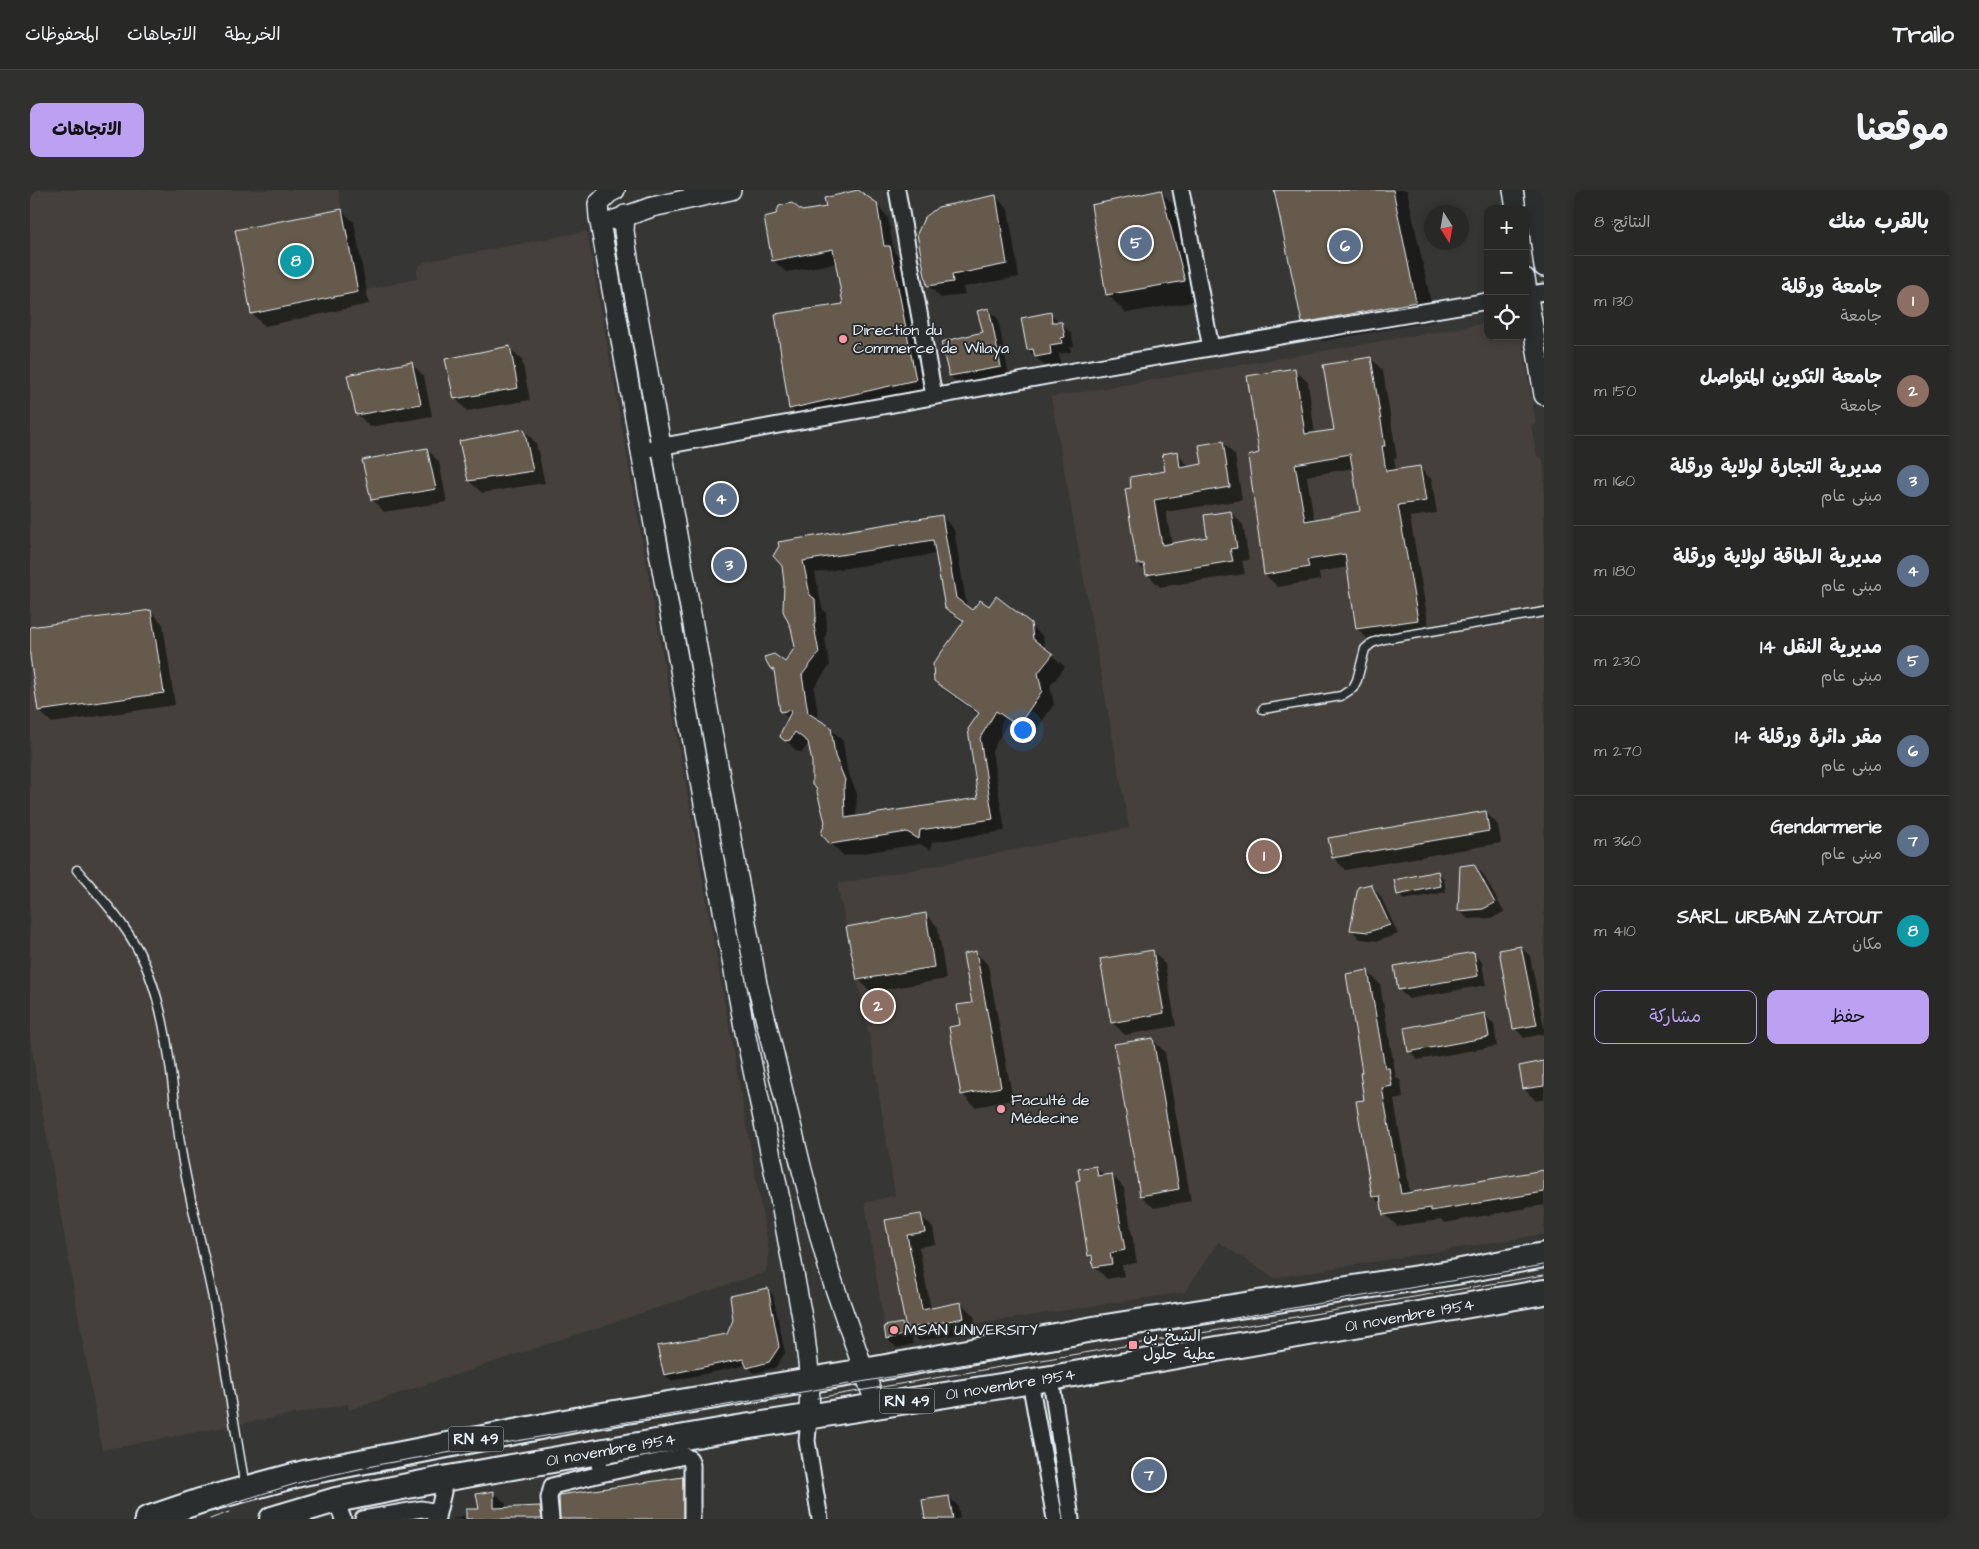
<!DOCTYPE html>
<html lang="ar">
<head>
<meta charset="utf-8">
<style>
  :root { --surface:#282827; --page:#30302f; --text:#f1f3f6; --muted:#a5a6a7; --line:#444; --accent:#bca0f2 }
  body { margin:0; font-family:"Architects Daughter","Playpen Sans Arabic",sans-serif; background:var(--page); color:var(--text); direction:rtl }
  .controls { position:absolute; right:15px; top:15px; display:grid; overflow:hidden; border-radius:10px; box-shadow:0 2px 8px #0003 }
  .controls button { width:45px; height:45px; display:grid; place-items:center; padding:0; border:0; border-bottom:1px solid var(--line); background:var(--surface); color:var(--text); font:25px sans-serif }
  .compass { position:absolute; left:1394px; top:15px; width:45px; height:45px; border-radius:50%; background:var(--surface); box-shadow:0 2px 8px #0003; rotate:169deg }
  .you { position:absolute; left:992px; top:539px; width:18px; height:18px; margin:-12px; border:4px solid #fff; border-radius:50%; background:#1a73e8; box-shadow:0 0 0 8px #1a73e833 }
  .badge { display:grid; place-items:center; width:32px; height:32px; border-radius:50%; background:var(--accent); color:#fff; font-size:16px; font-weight:700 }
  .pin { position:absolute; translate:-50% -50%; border:2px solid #fff; box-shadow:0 1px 5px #0006 }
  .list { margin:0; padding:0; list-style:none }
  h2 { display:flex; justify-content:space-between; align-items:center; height:65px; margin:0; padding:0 20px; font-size:21px }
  h2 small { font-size:16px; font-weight:400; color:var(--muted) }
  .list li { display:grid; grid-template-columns:32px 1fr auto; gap:15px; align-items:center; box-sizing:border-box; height:90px; padding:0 20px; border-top:1px solid var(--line) }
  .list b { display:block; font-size:19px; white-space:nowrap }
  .list p { margin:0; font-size:16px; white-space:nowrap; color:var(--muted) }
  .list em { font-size:16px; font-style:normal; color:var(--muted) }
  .actions { display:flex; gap:10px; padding:15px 20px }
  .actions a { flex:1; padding:11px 0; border:1px solid var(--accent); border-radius:10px; text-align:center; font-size:18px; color:var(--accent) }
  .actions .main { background:var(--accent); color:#111 }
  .icon { flex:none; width:28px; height:28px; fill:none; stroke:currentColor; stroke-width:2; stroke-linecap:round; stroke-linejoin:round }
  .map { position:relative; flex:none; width:1514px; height:1329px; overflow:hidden; direction:ltr; border-radius:10px }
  header { display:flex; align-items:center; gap:30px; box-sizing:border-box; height:70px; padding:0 25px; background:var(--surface); border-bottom:1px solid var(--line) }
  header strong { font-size:24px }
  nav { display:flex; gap:28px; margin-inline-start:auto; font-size:18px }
  .intro { display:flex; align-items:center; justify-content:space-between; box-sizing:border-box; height:120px; padding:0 30px }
  h1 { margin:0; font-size:35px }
  .button { padding:12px 22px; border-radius:10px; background:var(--accent); color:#111; font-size:18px; font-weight:700 }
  main { display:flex; gap:30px; padding:0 30px }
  aside { flex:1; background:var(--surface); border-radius:10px; box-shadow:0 2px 8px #0003 }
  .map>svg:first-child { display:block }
  .built { fill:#44413b }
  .shadow { fill:#0007; fill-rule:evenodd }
  .building { fill:#655a4c; stroke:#e8f1f8; fill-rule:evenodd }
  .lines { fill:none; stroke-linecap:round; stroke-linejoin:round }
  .service-casing { stroke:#e8f1f8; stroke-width:11 }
  .minor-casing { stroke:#e8f1f8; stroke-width:19 }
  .tertiary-casing { stroke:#e8f1f8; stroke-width:22 }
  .primary-casing { stroke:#e8f1f8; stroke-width:28 }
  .service { stroke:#2a2d2e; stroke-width:8 }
  .minor { stroke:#2a2d2e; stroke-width:15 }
  .tertiary { stroke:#2a2d2e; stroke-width:19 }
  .primary { stroke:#2a2d2e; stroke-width:24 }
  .tram { stroke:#e8f1f8; stroke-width:1 }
  .poi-dot { fill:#ff9aa2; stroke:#2a2d2e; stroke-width:2 }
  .labels { text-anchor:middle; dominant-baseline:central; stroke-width:4; stroke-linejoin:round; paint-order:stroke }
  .shield { fill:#2a2d2e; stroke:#afb6bb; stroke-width:1 }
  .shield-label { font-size:15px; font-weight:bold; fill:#e8f1f8 }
  .poi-label { font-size:16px; fill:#e8f1f8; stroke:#2a2d2e; text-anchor:start }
  .street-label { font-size:16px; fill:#e8f1f8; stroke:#2a2d2e }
</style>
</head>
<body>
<header>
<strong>Trailo</strong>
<nav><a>الخريطة</a><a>الاتجاهات</a><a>المحفوظات</a></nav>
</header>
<div class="intro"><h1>موقعنا</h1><a class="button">الاتجاهات</a></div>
<main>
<aside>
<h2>بالقرب منك<small>النتائج: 8</small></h2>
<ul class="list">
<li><span class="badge" style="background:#8d6e63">1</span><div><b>جامعة ورقلة</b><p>جامعة</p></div><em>130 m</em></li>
<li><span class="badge" style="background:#8d6e63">2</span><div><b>جامعة التكوين المتواصل</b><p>جامعة</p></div><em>150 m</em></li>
<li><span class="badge" style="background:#5c6f8a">3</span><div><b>مديرية التجارة لولاية ورقلة</b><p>مبنى عام</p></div><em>160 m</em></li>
<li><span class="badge" style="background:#5c6f8a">4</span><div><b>مديرية الطاقة لولاية ورقلة</b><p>مبنى عام</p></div><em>180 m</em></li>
<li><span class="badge" style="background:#5c6f8a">5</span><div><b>مديرية النقل 14</b><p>مبنى عام</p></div><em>230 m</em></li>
<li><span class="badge" style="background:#5c6f8a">6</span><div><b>مقر دائرة ورقلة 14</b><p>مبنى عام</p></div><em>270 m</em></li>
<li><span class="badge" style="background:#5c6f8a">7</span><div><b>Gendarmerie</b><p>مبنى عام</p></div><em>360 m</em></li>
<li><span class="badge" style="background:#0f9aa8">8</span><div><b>SARL URBAIN ZATOUT</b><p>مكان</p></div><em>410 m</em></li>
</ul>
<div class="actions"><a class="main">حفظ</a><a>مشاركة</a></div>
</aside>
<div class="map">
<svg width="1514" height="1329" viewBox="0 0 1514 1329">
  <rect width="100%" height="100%" fill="#363634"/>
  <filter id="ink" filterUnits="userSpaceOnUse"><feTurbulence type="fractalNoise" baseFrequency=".02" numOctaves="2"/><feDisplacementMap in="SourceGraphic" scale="10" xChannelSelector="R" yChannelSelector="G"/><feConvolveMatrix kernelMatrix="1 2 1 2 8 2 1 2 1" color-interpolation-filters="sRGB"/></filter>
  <g filter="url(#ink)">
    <path class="built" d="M 0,0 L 308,0 L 312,19 L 205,40 L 221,124 L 387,89 L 387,80 L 389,76 L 394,72 L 557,41 L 739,1061 L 736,1082 L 319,1220 L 318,1214 L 72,1260 L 0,850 Z
      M 1458,133 L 1458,146 L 1491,146 L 1506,234 L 1501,235 L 1507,267 L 1512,267 L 1514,277 L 1514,1044 L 1244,1088 L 1188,1052 L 1155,1102 L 874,1145 L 872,1133 L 854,1136 L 835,1013 L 865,1005 L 842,860 L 807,694 L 1099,638 L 1021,207 Z"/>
    <path class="shadow" d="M 1246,0 L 1377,0 L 1405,131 L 1292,151 L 1273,132 Z
      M 1130,1 L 1149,20 L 1173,110 L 1096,123 L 1077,104 Z
      M 965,6 L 978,19 L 989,87 L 933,97 L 935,104 L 911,108 L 898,95 Z
      M 846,14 L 858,27 L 864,62 L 872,69 L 897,202 L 772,230 L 760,218 L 814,115 L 807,73 L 756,82 L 743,70 L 771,22 L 797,18 Z
      M 311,20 L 324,32 L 339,114 L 235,136 L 222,124 Z
      M 959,120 L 968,129 L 979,186 L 930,195 L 920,186 L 954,143 Z
      M 1020,123 L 1041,143 L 1044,156 L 1040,157 L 1041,162 L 1029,164 L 1030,173 L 1015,176 L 998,160 Z
      M 479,158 L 492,170 L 500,210 L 437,221 L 425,208 Z
      M 1341,168 L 1353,181 L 1367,268 L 1364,268 L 1366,281 L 1389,277 L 1402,290 L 1407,323 L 1380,327 L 1400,442 L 1340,451 L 1327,439 L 1318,377 L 1289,382 L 1290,390 L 1248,397 L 1235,385 L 1219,266 L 1230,264 L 1265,180 L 1278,192 L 1285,244 L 1305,241 ZM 1324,278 L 1331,322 L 1284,330 L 1277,286 Z
      M 382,174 L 394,186 L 402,226 L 340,237 L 327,224 Z
      M 494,240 L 506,253 L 515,293 L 452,303 L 439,291 Z
      M 1192,252 L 1205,265 L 1212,310 L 1136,322 L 1142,354 L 1178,348 L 1201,322 L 1213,335 L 1219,370 L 1212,371 L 1215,384 L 1130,397 L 1108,374 L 1096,300 L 1136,282 L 1147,263 L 1160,278 L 1173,275 Z
      M 397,259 L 409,272 L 417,312 L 354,322 L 342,309 Z
      M 912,327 L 924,339 L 937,418 L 943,422 L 959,418 L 1000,434 L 1013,447 L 1015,459 L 1035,477 L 1020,496 L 1024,514 L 1001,548 L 978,532 L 962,561 L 975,641 L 902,652 L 901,660 L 890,654 L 814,666 L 801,653 L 780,555 L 778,554 L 772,562 L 768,562 L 752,547 L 759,529 L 751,521 L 755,474 L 766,458 L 753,376 ZM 906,364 L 916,417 L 934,434 L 905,491 L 918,503 L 949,525 L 949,609 L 826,628 L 827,604 L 817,579 L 813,551 L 800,538 L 789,531 L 784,498 L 800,475 L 795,449 L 797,440 L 796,423 L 792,418 L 785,383 Z
      M 121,421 L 133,434 L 145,515 L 22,533 L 9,521 L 0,457 L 0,439 Z
      M 1456,622 L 1468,635 L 1471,653 L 1315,680 L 1303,667 Z
      M 1443,675 L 1453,684 L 1474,722 L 1463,728 L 1438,729 L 1429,720 Z
      M 1408,683 L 1414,689 L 1416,702 L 1374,710 L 1368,704 Z
      M 1340,695 L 1350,705 L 1368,744 L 1348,751 L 1330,749 L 1321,739 Z
      M 896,724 L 908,737 L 916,789 L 841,802 L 828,789 Z
      M 1491,757 L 1500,766 L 1514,837 L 1514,844 L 1494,848 L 1485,838 Z
      M 1123,761 L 1135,774 L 1146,836 L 1095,845 L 1082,832 Z
      M 946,762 L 958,775 L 983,910 L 945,917 L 932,904 L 931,836 L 943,814 Z
      M 1443,763 L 1452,772 L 1456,795 L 1379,809 L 1369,800 L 1365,777 Z
      M 1338,782 L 1350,794 L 1366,887 L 1371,891 L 1373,908 L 1364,910 L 1380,1003 L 1509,982 L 1509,980 L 1514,979 L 1514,1015 L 1414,1033 L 1411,1030 L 1367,1036 L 1355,1024 L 1353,1017 L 1344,1007 L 1335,911 L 1333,884 Z
      M 1455,825 L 1464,834 L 1467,856 L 1388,870 L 1379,861 Z
      M 1122,849 L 1135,862 L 1161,1011 L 1124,1018 L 1111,1006 Z
      M 1514,872 L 1514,909 L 1506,911 L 1494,899 Z
      M 1065,977 L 1075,986 L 1082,985 L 1094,998 L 1107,1073 L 1092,1075 L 1094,1086 L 1077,1089 L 1064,1076 L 1064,1070 L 1059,1065 Z
      M 890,1025 L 903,1038 L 906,1054 L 889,1057 L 901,1119 L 931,1113 L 944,1126 L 946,1141 L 889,1151 L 880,1142 L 883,1154 L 867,1158 L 857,1149 L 871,1134 L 877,1140 L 857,1031 Z
      M 738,1099 L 743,1105 L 755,1163 L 745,1178 L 724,1183 L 717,1175 L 641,1191 L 635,1185 L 629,1157 L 698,1145 Z
      M 652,1289 L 665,1301 L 665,1329 L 531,1329 Z
      M 464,1302 L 476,1314 L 476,1319 L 510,1318 L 521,1329 L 422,1329 L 450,1321 Z
      M 919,1307 L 928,1316 L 930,1329 L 896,1329 Z"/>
    <path class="building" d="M 828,0 L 847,13 L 854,56 L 860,56 L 886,190 L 759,219 L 745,124 L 813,114 L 803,59 L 742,71 L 734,27 L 746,24 L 749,16 L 762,13 L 772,21 L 796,17 L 794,8 Z
      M 1131,0 L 1155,91 L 1076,105 L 1061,15 Z
      M 1244,0 L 1363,0 L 1386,112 L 1272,133 Z
      M 966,5 L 977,74 L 922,85 L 923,92 L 897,96 L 887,44 L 894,28 L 908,17 Z
      M 312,19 L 328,102 L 221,124 L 205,40 Z
      M 959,118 L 971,177 L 919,186 L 911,152 L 953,142 L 947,121 Z
      M 1021,122 L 1022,132 L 1032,132 L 1035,147 L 1031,148 L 1032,153 L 1020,155 L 1021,164 L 1005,167 L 1003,159 L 997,160 L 991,128 Z
      M 480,156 L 488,198 L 424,209 L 415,169 Z
      M 1341,167 L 1355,256 L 1352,256 L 1356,281 L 1390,276 L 1396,311 L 1368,315 L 1388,430 L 1326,439 L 1315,364 L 1277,370 L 1279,377 L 1234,385 L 1218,266 L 1229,263 L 1217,186 L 1265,178 L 1275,244 L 1304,240 L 1293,175 ZM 1320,264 L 1330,321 L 1275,331 L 1265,274 Z
      M 382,172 L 391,214 L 326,225 L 317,185 Z
      M 494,239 L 503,281 L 438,291 L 429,251 Z
      M 1193,251 L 1200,297 L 1124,310 L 1132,355 L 1177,347 L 1174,325 L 1201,321 L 1207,358 L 1200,359 L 1203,371 L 1116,385 L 1114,374 L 1107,374 L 1095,299 L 1101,298 L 1100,287 L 1135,281 L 1132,264 L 1148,261 L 1150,278 L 1172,274 L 1169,255 Z
      M 397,258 L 406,299 L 341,310 L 332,270 Z
      M 912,325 L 926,408 L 942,420 L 950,410 L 959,416 L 966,406 L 1001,433 L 1003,449 L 1023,464 L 1008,483 L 1012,501 L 988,536 L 966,521 L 950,548 L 963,629 L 890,640 L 889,649 L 877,642 L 800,654 L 791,644 L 795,632 L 786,598 L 782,595 L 782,572 L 778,552 L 765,542 L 760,550 L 755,551 L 750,547 L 751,542 L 762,520 L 750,522 L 744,480 L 740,478 L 734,467 L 744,464 L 755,472 L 765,457 L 761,438 L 753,421 L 754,393 L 752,376 L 743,366 L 749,356 L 748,352 ZM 903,350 L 915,418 L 934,431 L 903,474 L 904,491 L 949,523 L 938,539 L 948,608 L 815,628 L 814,595 L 815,590 L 805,566 L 801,537 L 778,523 L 772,485 L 789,463 L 784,436 L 786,427 L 785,409 L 780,405 L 773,371 Z
      M 121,420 L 134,503 L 8,521 L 0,466 L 0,437 Z
      M 1456,621 L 1459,641 L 1302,668 L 1298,648 Z
      M 1444,674 L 1465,713 L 1453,719 L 1428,721 L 1430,676 Z
      M 1408,681 L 1411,696 L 1367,705 L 1364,690 Z
      M 1341,694 L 1360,735 L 1338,742 L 1320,740 L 1328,697 Z
      M 896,723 L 904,777 L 827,790 L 816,737 Z
      M 1491,756 L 1507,835 L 1483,839 L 1469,760 Z
      M 1123,760 L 1134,823 L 1081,833 L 1070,769 Z
      M 946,761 L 971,897 L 931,905 L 919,837 L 930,835 L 927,815 L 942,813 L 933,764 Z
      M 1444,762 L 1448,786 L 1368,800 L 1364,776 Z
      M 1338,780 L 1355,878 L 1359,878 L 1362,896 L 1352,898 L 1371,1004 L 1514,980 L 1514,1002 L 1401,1021 L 1401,1018 L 1353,1025 L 1350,1006 L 1342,1007 L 1326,911 L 1334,910 L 1330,883 L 1332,882 L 1316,784 Z
      M 1455,823 L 1459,847 L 1378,862 L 1374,838 Z
      M 1123,848 L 1149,999 L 1110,1006 L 1084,854 Z
      M 1514,871 L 1514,896 L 1493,899 L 1489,876 Z
      M 1066,976 L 1068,986 L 1082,984 L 1095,1060 L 1080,1063 L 1082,1074 L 1063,1077 L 1062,1065 L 1058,1066 L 1046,991 L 1050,990 L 1048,979 Z
      M 891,1024 L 895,1042 L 877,1045 L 892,1120 L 931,1112 L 934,1128 L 876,1139 L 855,1030 Z
      M 738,1098 L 749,1157 L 739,1172 L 717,1178 L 713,1169 L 634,1185 L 627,1156 L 697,1144 L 703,1130 L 700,1106 Z
      M 872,1133 L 874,1145 L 856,1149 L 854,1136 Z
      M 653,1287 L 653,1329 L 530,1329 L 529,1305 Z
      M 464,1301 L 464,1318 L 510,1316 L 512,1329 L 436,1329 L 436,1319 L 449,1319 L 446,1304 Z
      M 919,1306 L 923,1329 L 895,1329 L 892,1310 Z"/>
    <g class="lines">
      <g class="service-casing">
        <path id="service" d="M 1233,519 L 1311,506 L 1323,498 L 1327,490 L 1335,459 L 1342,453 L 1354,449 L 1514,422
          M 47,680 C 75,712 104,743 119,784 C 141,842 142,906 152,966 C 162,1021 177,1074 187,1129 C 197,1185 205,1241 215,1296"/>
      </g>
      <g class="minor-casing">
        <path id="minor" d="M 867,0 L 904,206
          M 1151,0 L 1181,158
          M 1495,105 L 1514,102
          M 612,260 L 1044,181 L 1458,111
          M 1021,1188 L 1041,1329
          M 1000,1191 L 1025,1329
          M 779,1228 L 777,1251 L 790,1329
          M 567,1263 L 571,1284 L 655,1266 L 660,1269 L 662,1275 L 662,1329
          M 306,1310 L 313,1329
          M 407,1327 L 413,1302 L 413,1289
          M 333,1329 L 391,1319 L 402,1321 L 407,1329
          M 521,1329 L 519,1308 L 522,1296 L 571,1284"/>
      </g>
      <g class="tertiary-casing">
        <path id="tertiary" d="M 585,0 L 579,3 L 568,14 L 569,27 L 714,837 L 751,1014 L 774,1138 L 780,1190 L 779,1228
          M 1483,0 L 1486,19
          M 1504,0 L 1514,77
          M 595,25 L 594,41 L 600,81 L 727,794 L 772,980 L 800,1084 L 846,1215
          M 585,30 L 622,17 L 701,0
          M 1495,88 L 1514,205"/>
      </g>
      <g class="primary-casing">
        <g id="primary">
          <path d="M 117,1329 L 170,1311 L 274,1283 L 561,1227 L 834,1181 L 1069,1138 L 1426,1082 L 1514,1065"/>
          <path id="s1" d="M 242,1329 L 306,1310 L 413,1289 L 695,1240 L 1021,1188 L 1514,1102"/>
        </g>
      </g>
      <use href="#service" class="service"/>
      <use href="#minor" class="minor"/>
      <use href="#tertiary" class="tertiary"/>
      <use href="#primary" class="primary"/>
      <path class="tram" d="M 787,1208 L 1514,1085
        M 339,1284 L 388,1276
        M 158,1329 L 206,1312 L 278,1290 L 352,1274 L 1514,1075
        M 180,1329 L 199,1322"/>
    </g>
  </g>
  <g class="poi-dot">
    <circle cx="813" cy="149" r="5"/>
    <circle cx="971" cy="919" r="5"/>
    <circle cx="864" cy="1140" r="5"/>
    <rect x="1098" y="1150" width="10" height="10" rx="2.5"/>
  </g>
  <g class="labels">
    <g class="shield">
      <rect x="849.5" y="1198.5" width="55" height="25" rx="4"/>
      <rect x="418.5" y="1236.5" width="55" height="25" rx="4"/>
    </g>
    <g class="shield-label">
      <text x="877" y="1211">RN 49</text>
      <text x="446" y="1249">RN 49</text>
    </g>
    <g class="poi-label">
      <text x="823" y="140">Direction du<tspan x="823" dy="18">Commerce de Wilaya</tspan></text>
      <text x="981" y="910">Faculté de<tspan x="981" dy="18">Médecine</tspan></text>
      <text x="874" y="1140">MSAN UNIVERSITY</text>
      <text x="1113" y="1146">الشيخ بن<tspan x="1113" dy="18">عطية جلول</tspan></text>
    </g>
    <g class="street-label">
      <text stroke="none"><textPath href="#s1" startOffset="1156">01 novembre 1954</textPath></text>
      <text stroke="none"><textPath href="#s1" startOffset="751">01 novembre 1954</textPath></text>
      <text stroke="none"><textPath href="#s1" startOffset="346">01 novembre 1954</textPath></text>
    </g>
  </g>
</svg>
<div class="controls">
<button>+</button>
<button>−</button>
<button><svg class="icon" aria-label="locate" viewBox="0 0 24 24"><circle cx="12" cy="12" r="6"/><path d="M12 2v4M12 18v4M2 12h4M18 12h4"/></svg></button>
</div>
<svg class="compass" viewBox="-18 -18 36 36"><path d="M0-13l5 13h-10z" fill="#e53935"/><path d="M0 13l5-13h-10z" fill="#a5a6a7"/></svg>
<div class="you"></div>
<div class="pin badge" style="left:1234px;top:666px;background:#8d6e63">1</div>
<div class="pin badge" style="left:848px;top:816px;background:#8d6e63">2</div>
<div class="pin badge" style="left:699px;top:375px;background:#5c6f8a">3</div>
<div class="pin badge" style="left:691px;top:309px;background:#5c6f8a">4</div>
<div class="pin badge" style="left:1106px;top:53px;background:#5c6f8a">5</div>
<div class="pin badge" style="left:1315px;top:56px;background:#5c6f8a">6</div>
<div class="pin badge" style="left:1119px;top:1285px;background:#5c6f8a">7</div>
<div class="pin badge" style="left:266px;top:71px;background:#0f9aa8">8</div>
</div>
</main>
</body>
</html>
